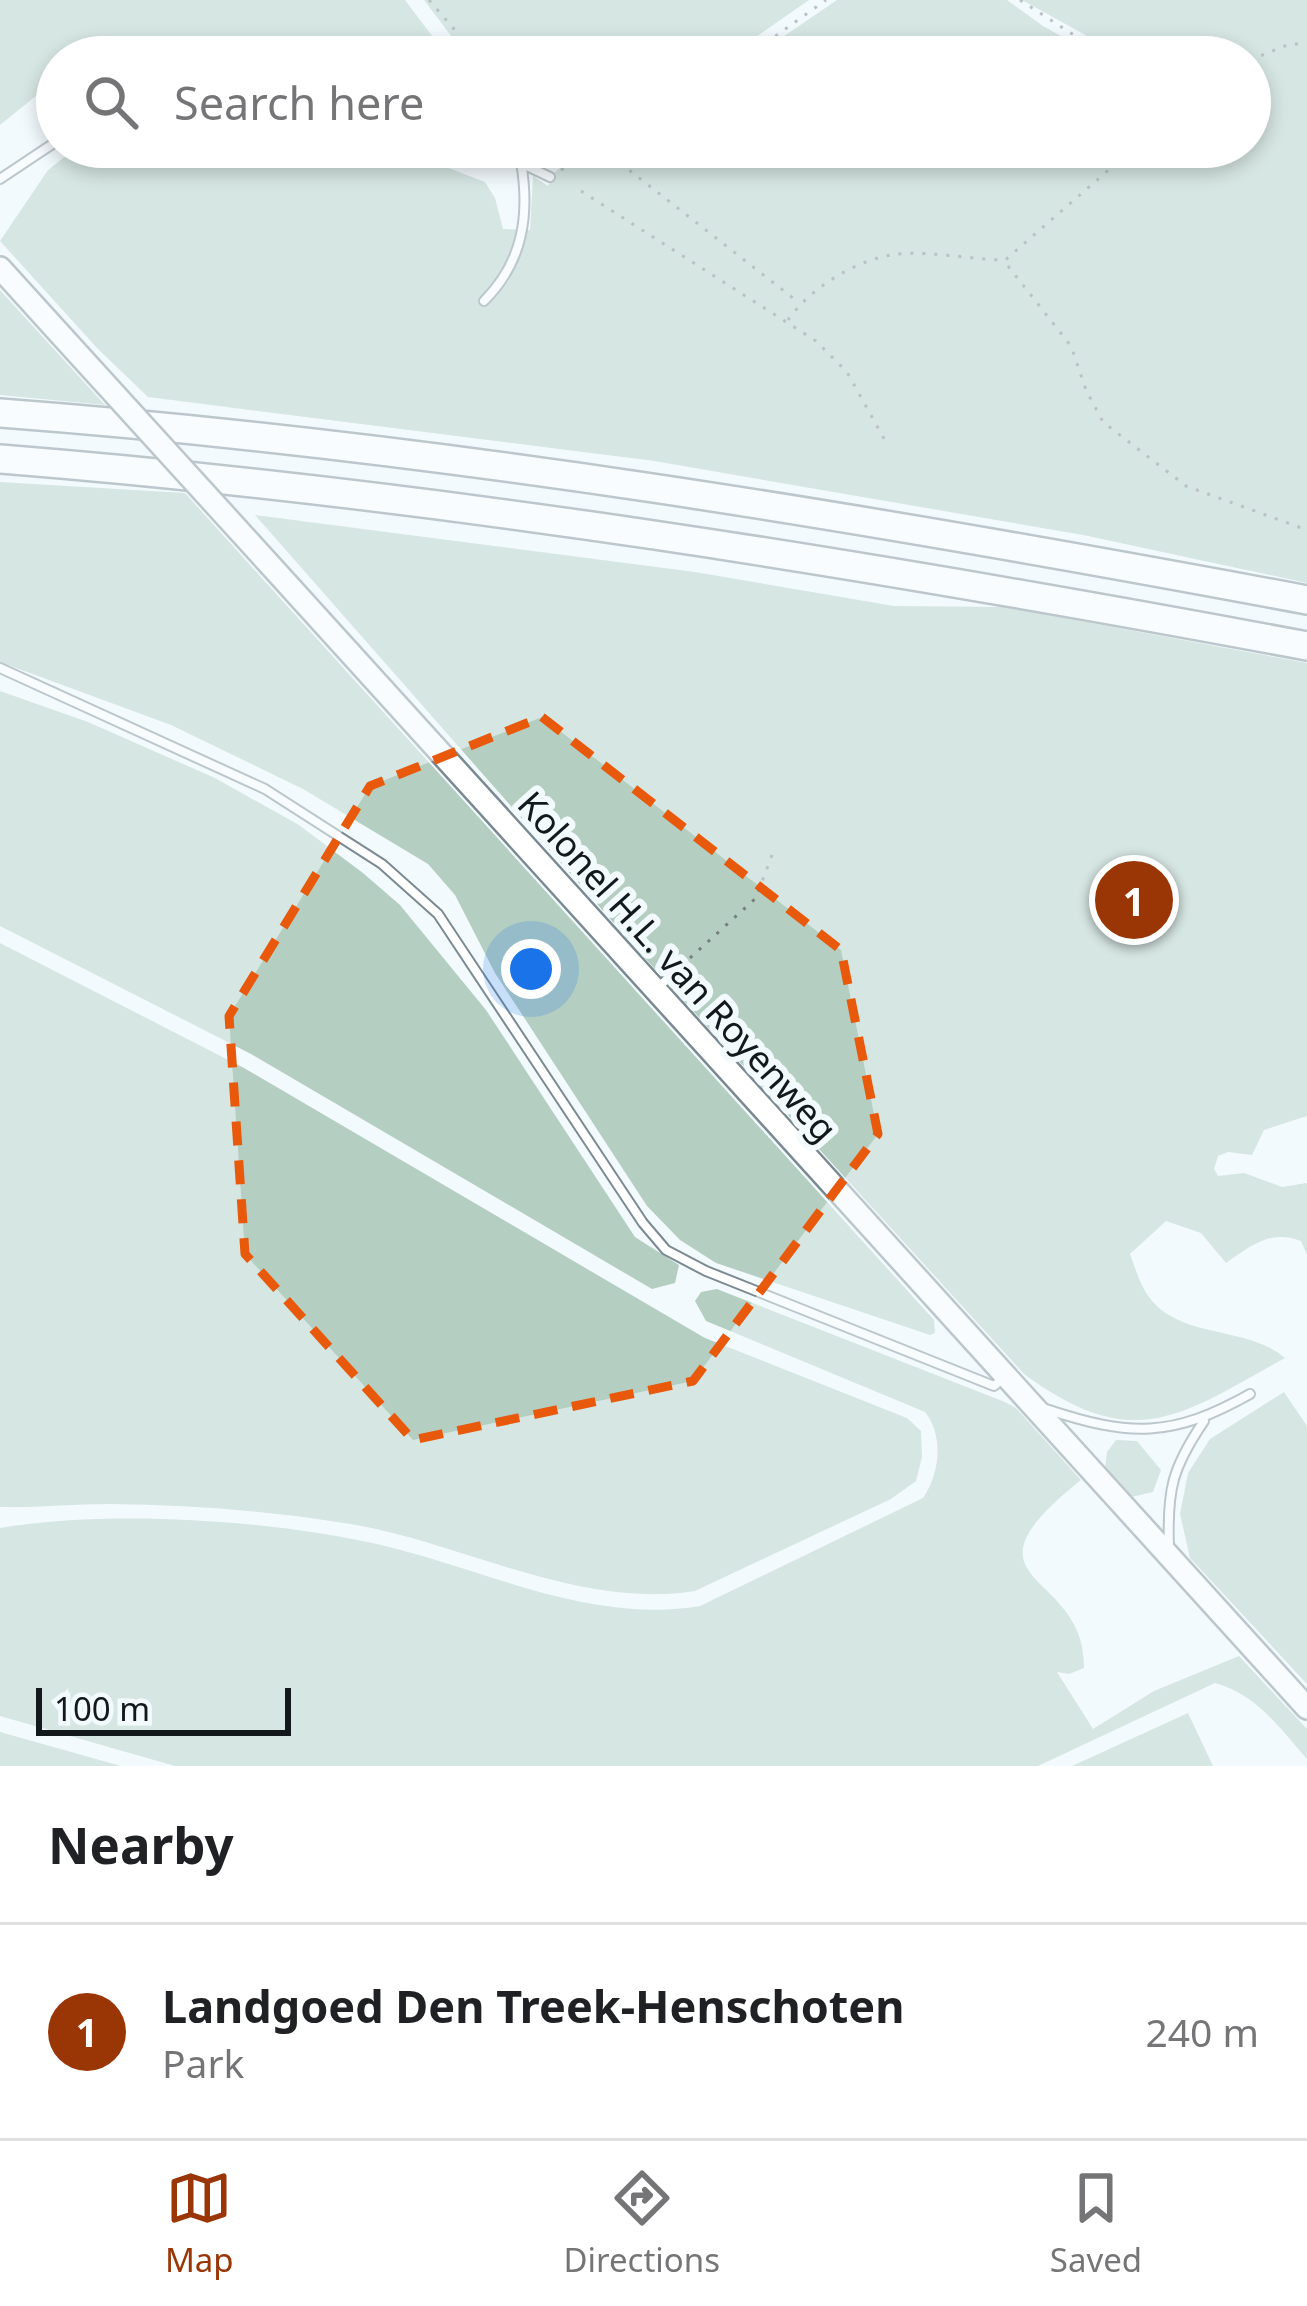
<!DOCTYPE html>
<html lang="en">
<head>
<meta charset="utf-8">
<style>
  :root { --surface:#fff; --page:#f6f6f6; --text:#202124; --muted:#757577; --line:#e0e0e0; --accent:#9a3505 }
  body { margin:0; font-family:"Noto Sans",sans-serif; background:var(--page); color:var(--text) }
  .scale { position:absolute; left:36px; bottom:30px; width:255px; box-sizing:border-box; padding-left:12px; border:6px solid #12181b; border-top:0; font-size:33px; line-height:42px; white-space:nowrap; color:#12181b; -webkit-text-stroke:9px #f3fafe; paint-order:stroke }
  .you { position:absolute; left:531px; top:969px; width:42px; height:42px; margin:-30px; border:9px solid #fff; border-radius:50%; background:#1a73e8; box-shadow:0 0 0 18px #1a73e833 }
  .badge { display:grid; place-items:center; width:78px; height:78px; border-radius:50%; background:var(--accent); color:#fff; font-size:39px; font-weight:700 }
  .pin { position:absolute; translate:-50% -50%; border:6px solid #fff; box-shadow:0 3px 12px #0006 }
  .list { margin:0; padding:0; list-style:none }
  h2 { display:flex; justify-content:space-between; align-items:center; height:156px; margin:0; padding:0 48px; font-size:51px }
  h2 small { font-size:39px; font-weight:400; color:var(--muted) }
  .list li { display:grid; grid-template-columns:78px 1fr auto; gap:36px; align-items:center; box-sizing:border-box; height:216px; padding:0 48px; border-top:3px solid var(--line) }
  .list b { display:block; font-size:45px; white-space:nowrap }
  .list p { margin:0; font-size:39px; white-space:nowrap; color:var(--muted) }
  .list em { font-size:39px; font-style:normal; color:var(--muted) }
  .icon { flex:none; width:66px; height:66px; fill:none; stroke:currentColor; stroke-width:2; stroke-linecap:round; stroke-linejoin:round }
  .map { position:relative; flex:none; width:1307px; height:1766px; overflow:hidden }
  .search { position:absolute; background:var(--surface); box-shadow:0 6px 18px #0003; left:36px; right:36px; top:36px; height:132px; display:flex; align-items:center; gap:30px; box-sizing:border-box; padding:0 42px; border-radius:66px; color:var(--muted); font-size:45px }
  .sheet { height:372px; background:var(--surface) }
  nav { display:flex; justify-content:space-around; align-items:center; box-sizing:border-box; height:168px; border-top:3px solid var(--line); background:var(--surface); font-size:33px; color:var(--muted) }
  nav a { display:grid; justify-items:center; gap:6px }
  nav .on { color:var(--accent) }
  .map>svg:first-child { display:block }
  .green { fill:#b4cfc1 }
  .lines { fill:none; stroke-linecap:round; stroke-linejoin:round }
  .lane-casing { stroke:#7b8a92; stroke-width:12 }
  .secondary-casing { stroke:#7b8a92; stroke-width:26 }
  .highway-casing { stroke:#7b8a92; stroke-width:32 }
  .path { stroke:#777e81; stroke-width:3; stroke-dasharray:3 9; stroke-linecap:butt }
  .lane { stroke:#fff; stroke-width:8 }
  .secondary { stroke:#fff; stroke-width:21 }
  .highway { stroke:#fff; stroke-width:27 }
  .secondary-bridge-casing { stroke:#7b8a92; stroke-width:26; stroke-linecap:butt }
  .secondary-bridge { stroke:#fff; stroke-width:21 }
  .marked { fill:none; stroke:#e8590c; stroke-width:9; stroke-dasharray:24 15; stroke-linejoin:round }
  .labels { text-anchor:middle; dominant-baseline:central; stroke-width:12; stroke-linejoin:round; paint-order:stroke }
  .street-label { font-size:36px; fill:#12181b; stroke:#f3fafe }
</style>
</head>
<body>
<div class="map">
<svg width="1307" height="1766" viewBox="0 0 1307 1766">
  <rect width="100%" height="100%" fill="#f3fafe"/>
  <path class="green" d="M 0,0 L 405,0 L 448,57 L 372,57 L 299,40 L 255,37 L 184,39 L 108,57 L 57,57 L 57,79 L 0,125 Z
    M 424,0 L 809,0 L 727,57 L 467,57 Z
    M 837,0 L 1007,0 L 1043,26 L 1098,57 L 753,57 Z
    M 1022,0 L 1307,0 L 1307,583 L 1083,535 L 654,461 L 148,397 L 97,348 L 0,241 L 48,170 L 77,147 L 394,147 L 485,182 L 495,198 L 503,229 L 530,230 L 533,176 L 548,186 L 554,173 L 579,152 L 571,147 L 589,147 L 581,153 L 602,167 L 624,147 L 1250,147 L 1250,57 L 1125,57 Z
    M 0,290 L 105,405 L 0,395 Z
    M 0,482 L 185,493 L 934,1320 L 935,1333 L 930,1335 L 716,1263 L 680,1240 L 647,1206 L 495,973 L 455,895 L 428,864 L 303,789 L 171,725 L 0,662 Z
    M 255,515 L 695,572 L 894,606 L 1005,607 L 1307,663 L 1307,1116 L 1264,1130 L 1252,1155 L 1228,1152 L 1218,1156 L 1214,1169 L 1218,1176 L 1244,1173 L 1282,1187 L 1307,1183 L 1307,1255 L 1301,1241 C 1270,1229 1251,1246 1226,1263 L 1201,1233 L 1166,1221 L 1130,1254 C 1135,1267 1140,1285 1149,1297 C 1181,1340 1247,1325 1285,1358 C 1180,1416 1134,1455 1024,1374 L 633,945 Z
    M 0,691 L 88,722 L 215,778 L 299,825 L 363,873 L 400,905 L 486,1010 L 635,1237 L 679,1265 L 675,1283 L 652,1289 L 251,1054 L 0,926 Z
    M 0,943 L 244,1068 L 705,1338 L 907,1418 L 921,1431 L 922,1457 L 916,1481 L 891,1499 L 695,1591 C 578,1609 468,1545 356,1525 C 275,1511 192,1505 110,1504 C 73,1504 36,1508 0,1507 Z
    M 717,1289 L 1005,1402 L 1016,1408 L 1081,1480 C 947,1587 1086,1567 1084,1668 L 1069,1674 L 1057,1672 L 1093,1729 L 1154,1691 L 1239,1656 L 1307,1729 L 1307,1759 C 1280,1728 1256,1694 1215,1683 L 1038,1766 L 175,1766 L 0,1716 L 0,1528 C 111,1509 275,1520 385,1546 C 489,1571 591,1624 700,1606 L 923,1498 C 940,1473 944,1436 925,1412 L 706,1321 L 695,1301 L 701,1292 Z
    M 1284,1392 L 1307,1426 L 1307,1684 L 1190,1558 L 1180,1514 L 1188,1473 L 1210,1439 Z
    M 1116,1440 L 1137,1441 L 1161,1470 L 1153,1492 L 1131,1497 L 1105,1468 L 1107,1452 Z
    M 1188,1713 L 1213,1766 L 1072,1766 Z
    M 0,1732 L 121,1766 L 0,1766 Z"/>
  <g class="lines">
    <g class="lane-casing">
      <path id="lane" d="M 487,147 L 550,177
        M 0,179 L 57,141
        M 484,301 C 523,262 530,215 521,162
        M 0,668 L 265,789 L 382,864 L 438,914 L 643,1223 L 666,1250 L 706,1271 L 994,1386 L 1006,1376
        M 656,989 L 680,968
        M 1046,1409 C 1130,1437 1172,1438 1250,1394
        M 1169,1546 C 1167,1490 1172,1468 1204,1421"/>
    </g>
    <g class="secondary-casing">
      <path id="secondary" d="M 0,268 L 59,333
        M 271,566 L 1307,1708"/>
    </g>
    <g class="highway-casing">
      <path id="highway" d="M 0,413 C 440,446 874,519 1307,600
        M 0,459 C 440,494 873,565 1307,646"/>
    </g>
    <path class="path" d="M 429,0 L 478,57
      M 1020,0 L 1103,54 L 1113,57
      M 746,57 L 826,0
      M 1250,60 L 1290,44 L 1307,44
      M 1135,147 L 1004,261 L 1071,346 L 1086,390 L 1103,422 L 1186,486 L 1307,530
      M 620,163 L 798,302
      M 561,170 L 601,147
      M 581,191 L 816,341 L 847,372 L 887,444
      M 788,320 C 810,288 858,258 898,254 C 931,251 969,259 1002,260
      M 690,958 L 756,898 L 772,855"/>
    <use href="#lane" class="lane"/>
    <use href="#secondary" class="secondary"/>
    <use href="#highway" class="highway"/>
    <g class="secondary-bridge-casing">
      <path id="secondary-bridge" d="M 59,333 L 271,566"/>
    </g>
    <use href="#secondary-bridge" class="secondary-bridge"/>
  </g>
  <path d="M0 0H1307V1766H0ZM 542,717 L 841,950 L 878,1134 L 693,1381 L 413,1440 L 245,1254 L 229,1016 L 370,786 Z" fill="#f3fafe" fill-opacity=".55" fill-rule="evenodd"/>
  <path class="marked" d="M 542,717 L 841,950 L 878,1134 L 693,1381 L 413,1440 L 245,1254 L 229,1016 L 370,786 Z"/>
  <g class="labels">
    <g class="street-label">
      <text transform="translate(678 966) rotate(48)">Kolonel H.L. van Royenweg</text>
    </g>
  </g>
</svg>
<div class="scale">100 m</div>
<div class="you"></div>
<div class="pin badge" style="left:1134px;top:900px">1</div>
<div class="search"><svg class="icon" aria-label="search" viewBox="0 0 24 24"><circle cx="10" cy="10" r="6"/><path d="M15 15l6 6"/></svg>Search here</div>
</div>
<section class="sheet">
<h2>Nearby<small></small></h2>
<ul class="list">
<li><span class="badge">1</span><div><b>Landgoed Den Treek-Henschoten</b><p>Park</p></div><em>240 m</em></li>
</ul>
</section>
<nav>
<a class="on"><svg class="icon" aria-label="map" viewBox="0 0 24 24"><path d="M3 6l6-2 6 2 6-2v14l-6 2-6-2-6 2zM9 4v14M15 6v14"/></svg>Map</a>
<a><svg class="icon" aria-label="directions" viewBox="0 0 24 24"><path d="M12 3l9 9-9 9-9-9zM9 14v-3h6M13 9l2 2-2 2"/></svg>Directions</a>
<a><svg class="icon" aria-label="saved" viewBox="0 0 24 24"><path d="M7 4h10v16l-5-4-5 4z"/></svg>Saved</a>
</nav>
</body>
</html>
